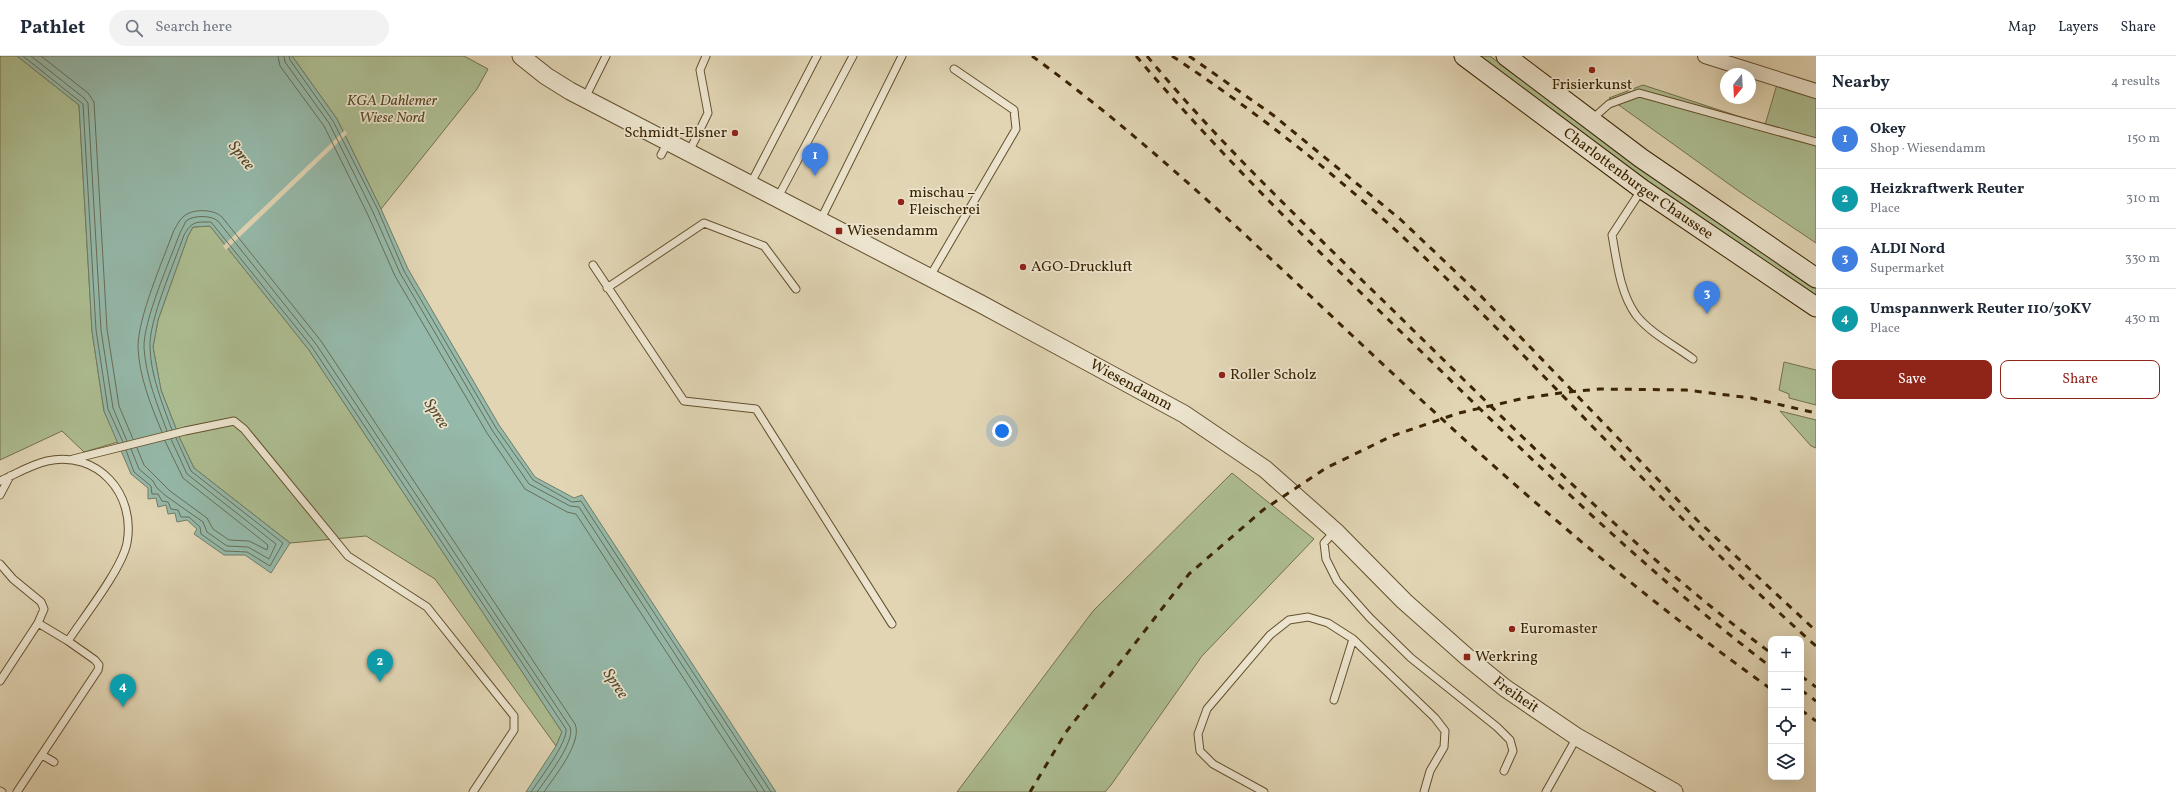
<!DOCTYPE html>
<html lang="en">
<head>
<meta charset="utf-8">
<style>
  :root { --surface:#fff; --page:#f2f2f3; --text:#1f2937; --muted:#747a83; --line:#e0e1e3; --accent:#8f2418 }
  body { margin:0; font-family:Vollkorn,serif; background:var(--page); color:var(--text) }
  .controls { position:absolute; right:12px; bottom:12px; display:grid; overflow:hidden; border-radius:8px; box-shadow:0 4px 16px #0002 }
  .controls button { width:36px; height:36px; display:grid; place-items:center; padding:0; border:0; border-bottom:1px solid var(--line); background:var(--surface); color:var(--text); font:20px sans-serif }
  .compass { position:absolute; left:1720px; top:12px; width:36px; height:36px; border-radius:50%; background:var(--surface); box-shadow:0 4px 16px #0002; rotate:198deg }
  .you { position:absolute; left:1002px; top:375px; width:14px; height:14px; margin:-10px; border:3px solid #fff; border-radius:50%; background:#1a73e8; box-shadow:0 0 0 6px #1a73e833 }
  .badge { display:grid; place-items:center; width:26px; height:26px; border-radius:50%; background:var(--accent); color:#fff; font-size:13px; font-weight:700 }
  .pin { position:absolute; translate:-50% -33px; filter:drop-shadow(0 1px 2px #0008) }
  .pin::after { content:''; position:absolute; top:21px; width:14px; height:12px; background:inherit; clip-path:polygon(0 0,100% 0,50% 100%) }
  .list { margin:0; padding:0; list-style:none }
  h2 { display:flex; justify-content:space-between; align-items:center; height:52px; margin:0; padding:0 16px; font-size:17px }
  h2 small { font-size:13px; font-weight:400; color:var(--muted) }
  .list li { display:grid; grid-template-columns:26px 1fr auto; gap:12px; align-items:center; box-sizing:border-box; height:60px; padding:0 16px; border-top:1px solid var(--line) }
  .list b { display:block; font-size:15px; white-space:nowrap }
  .list p { margin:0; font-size:13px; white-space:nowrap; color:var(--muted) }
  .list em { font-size:13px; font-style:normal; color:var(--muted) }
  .actions { display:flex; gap:8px; padding:12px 16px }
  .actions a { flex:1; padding:9px 0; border:1px solid var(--accent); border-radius:8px; text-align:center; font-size:14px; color:var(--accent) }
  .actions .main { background:var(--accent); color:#fff }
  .icon { flex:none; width:22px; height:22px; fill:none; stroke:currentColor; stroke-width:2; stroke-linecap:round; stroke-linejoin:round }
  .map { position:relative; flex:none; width:1816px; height:736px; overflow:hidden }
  header { display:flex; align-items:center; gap:24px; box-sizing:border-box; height:56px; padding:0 20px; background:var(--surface); border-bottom:1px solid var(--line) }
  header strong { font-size:19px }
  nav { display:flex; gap:22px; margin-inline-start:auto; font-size:14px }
  .search { width:280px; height:36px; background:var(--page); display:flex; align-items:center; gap:10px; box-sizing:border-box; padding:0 14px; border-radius:22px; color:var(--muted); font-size:15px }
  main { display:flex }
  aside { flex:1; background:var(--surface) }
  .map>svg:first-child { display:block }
  .green { fill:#adbe92; stroke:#747149 }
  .water { fill:#95b9aa; stroke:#717d66 }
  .pier { fill:#e1d5b4 }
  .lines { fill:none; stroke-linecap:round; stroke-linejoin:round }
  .shore { stroke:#686e55; stroke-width:1 }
  .service-casing { stroke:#64502d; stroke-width:9 }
  .minor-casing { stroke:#64502d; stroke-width:16 }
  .tertiary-casing { stroke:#64502d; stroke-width:19 }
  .secondary-casing { stroke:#3b2400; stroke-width:21 }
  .service { stroke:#ece4ce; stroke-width:7 }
  .minor { stroke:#ece4ce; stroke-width:14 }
  .tertiary { stroke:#ece4ce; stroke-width:17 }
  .secondary { stroke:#ece4ce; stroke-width:19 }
  .rail { stroke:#3b2400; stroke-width:3; stroke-dasharray:7 7; stroke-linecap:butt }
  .poi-dot { fill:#8f2418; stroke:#ece4ce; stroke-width:1.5 }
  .labels { text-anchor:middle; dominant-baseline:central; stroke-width:3.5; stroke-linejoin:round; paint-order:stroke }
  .poi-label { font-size:15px; fill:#3b2400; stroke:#ece4ce; text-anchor:start }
  .park-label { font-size:15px; font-style:italic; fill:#584a24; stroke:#ece4ce }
  .street-label { font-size:15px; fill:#3b2400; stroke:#ece4ce }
  .water-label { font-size:16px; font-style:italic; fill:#52492a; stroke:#ece4ce }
</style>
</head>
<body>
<header>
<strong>Pathlet</strong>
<div class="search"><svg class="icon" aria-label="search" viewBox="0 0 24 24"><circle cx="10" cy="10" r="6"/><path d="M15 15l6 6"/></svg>Search here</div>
<nav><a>Map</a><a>Layers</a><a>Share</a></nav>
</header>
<main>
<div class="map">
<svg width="1816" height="736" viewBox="0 0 1816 736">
  <rect width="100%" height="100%" fill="#e1d5b4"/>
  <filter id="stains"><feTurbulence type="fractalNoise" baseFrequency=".005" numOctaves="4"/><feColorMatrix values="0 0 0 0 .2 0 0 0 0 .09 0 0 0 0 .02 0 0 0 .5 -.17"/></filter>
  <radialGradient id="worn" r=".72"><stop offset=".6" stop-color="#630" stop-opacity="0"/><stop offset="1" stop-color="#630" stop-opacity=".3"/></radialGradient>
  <path class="green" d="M 0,0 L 17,0 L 79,49 L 92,275 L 104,355 L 118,386 L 84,396 L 62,375 L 0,404 Z
    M 292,0 L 464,0 L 488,13 L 477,33 L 381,153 L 337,63 Z
    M 1478,0 L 1490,0 L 1646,116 L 1816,232 L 1816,241 L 1642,122 Z
    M 1778,25 L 1816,35 L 1816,187 L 1740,136 L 1609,42 L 1643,29 L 1765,69 Z
    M 210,170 L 309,294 L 562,676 L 556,690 L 435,523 L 366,480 L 290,487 L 194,412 L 180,383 L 161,334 L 153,291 L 158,264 L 188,180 L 193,171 Z
    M 1784,306 L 1816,314 L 1816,349 L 1789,342 L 1789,338 L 1779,334 Z
    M 1780,355 L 1816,364 L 1816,392 L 1811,390 Z
    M 1232,417 L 1314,483 L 1202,600 L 1111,729 L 1105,736 L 957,736 L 1093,555 Z"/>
  <path class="water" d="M 17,0 L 292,0 L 337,63 L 381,153 L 408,213 L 499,369 L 535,421 L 574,442 L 582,439 L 776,736 L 526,736 L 556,690 L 562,676 L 309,294 L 210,170 L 193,171 L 188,180 L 158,264 L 153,291 L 161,334 L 180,383 L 194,412 L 290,487 L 271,517 L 245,499 L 224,499 L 194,478 L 197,473 L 187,464 L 177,466 L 175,457 L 168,458 L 166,449 L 158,451 L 156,442 L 148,443 L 148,432 L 131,418 L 104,355 L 92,275 L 79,49 Z"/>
  <path class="pier" d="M 345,74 L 347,78 L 226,194 L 223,190 Z"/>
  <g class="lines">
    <path class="shore" d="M 23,0 L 83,48 L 96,274 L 108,353 L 123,386
      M 31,0 L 84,42 L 88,47 L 101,274 L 113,352 L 127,385
      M 41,0 L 88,37 L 94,46 L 107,273 L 119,350 L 133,383
      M 278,0 L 280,10 L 324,70 L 368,159 L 395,220 L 487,377 L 525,433 L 567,456 L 576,458 L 758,736
      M 284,0 L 285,6 L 329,67 L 373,156 L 400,217 L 492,374 L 529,428 L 570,450 L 579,451 L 765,736
      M 289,0 L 290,4 L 333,65 L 378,154 L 404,215 L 496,372 L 533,424 L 572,446 L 581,445 L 771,736
      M 172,374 C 162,347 151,320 150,292 C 148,266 175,205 184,179 C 192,165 196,166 211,166 L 312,291 L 566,673 C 568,686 539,724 531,736
      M 167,375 C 157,348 146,321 144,292 C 143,265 170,204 180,177 C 182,173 184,169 186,165 C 193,159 211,159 218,165 L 316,288 L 570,671 C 576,685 546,723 537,736
      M 162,376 C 151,350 139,320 138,291 C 138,261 163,204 174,174 C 177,170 179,164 183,161 C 192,152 214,153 222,161 L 321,285 L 575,668 C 583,686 554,721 544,736
      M 137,392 L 144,409 L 170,435 L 207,462 L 213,473 L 229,484 L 249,485 L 267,494 L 268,489 L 183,422 L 165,385
      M 131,393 L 139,413 L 153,425 L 157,432 L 166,440 L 203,466 L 207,476 L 227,490 L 248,491 L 269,503 L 276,488 L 187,418 L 171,383
      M 126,394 L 134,416 L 151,430 L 152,438 L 158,438 L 162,445 L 168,446 L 171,453 L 178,454 L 181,461 L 189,461 L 200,471 L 201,478 L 225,495 L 247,496 L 270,510 L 283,487 L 191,415 L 176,382"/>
    <g class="service-casing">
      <path id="service" d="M 585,42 L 606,0
        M 1591,64 L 1609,48 L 1639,37 L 1816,86
        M 689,96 L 708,57 L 700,14 L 706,0
        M 661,99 L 668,86
        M 750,129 L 817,0
        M 1642,133 L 1612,179 C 1617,206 1620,237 1636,259 C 1650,277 1674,289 1693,303
        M 777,143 L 853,0
        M 820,165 L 902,0
        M 593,209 L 684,345 L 756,353 L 892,568
        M 929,222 L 1016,73 L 1014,54 L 954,13
        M 607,232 L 704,167 L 764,190 L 796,233
        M 73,403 L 185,375 L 234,365 L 244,373 L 348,500 L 427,551 L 514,660 L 514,674 L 473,736
        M 0,425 C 16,418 30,409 47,405 C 98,394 136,438 127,487 C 122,513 83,562 68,585 L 95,604 L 99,609 L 98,614 L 17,736
        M 0,439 L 10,420
        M 1335,475 L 1324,487 L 1326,503 L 1337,525 L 1370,562 L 1411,602 L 1497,671 L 1510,684 L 1513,695 L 1504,715
        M 0,508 L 13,523 L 41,546 L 44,553 L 38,567 L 68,585
        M 0,625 L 38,567
        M 1334,644 L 1353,583
        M 42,699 L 54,706
        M 0,735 L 2,736
        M 1264,736 L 1213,708 L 1200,695 L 1198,678 L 1207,653 L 1270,579 L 1289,564 L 1308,561 L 1328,567 L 1353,583 L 1435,662 L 1445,675 L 1444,691 L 1430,715 L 1424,736
        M 1546,736 L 1577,681"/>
    </g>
    <g class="minor-casing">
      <path id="minor" d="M 1705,0 L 1816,35"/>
    </g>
    <g class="tertiary-casing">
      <g id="tertiary">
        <path id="s1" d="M 521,0 L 546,20 L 570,35 L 981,248 L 1184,358 L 1265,413 L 1335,475 L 1404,545 L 1467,601 L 1505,632 L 1577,681 L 1674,736"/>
      </g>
    </g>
    <g class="secondary-casing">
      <g id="secondary">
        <path id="s2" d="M 1464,0 L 1642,133 L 1816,251"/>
        <path d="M 1506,0 L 1641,102 L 1816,222"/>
      </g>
    </g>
    <use href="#service" class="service"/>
    <use href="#minor" class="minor"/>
    <use href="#tertiary" class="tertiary"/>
    <use href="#secondary" class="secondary"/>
    <path class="rail" d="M 1032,0 C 1171,101 1291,224 1417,340 C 1529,444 1646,544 1771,633
      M 1136,0 C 1228,108 1330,207 1432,306 C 1540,412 1650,519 1771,611
      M 1147,0 C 1227,97 1324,186 1413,274 C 1528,386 1642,502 1771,597
      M 1172,0 C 1249,51 1323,108 1391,170 C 1538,305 1667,458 1816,590
      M 1189,0 L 1273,59 L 1400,163 L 1479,238 L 1697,464 L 1816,575
      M 1801,620 L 1816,631
      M 1801,634 L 1816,645
      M 1801,654 L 1816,665
      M 1030,736 L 1066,676 L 1189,518 L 1263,454 L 1326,412 L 1392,380 L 1459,357 L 1525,342 L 1568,336 L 1600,333 L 1686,334 L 1751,342 L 1816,357"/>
  </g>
  <g class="poi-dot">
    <circle cx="1592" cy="14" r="4"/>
    <circle cx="735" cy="77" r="4"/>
    <circle cx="901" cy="146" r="4"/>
    <rect x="835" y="171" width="8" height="8" rx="2"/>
    <circle cx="1023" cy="211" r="4"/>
    <circle cx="1222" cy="319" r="4"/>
    <circle cx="1512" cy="573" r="4"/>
    <rect x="1463" y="597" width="8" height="8" rx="2"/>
  </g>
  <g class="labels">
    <g class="poi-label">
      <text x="1592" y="29" text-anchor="middle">Frisierkunst</text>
      <text x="727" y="77" text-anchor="end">Schmidt-Elsner</text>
      <text x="909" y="137">mischau –<tspan x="909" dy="17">Fleischerei</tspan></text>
      <text x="847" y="175">Wiesendamm</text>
      <text x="1031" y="211">AGO-Druckluft</text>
      <text x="1230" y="319">Roller Scholz</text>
      <text x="1520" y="573">Euromaster</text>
      <text x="1475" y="601">Werkring</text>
    </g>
    <g class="park-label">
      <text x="392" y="45">KGA Dahlemer<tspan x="392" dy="17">Wiese Nord</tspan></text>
    </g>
    <g class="street-label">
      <text stroke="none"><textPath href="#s2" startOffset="216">Charlottenburger Chaussee</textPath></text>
      <text stroke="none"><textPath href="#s1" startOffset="694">Wiesendamm</textPath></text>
      <text stroke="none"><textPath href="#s1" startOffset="1190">Freiheit</textPath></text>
    </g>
    <g class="water-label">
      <text transform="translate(241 100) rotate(52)">Spree</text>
      <text transform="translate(436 358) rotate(56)">Spree</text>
      <text transform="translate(615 628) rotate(56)">Spree</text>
    </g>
  </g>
  <rect width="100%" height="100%" filter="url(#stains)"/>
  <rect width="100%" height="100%" fill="url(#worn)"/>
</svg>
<div class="controls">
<button>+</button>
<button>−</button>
<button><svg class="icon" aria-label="locate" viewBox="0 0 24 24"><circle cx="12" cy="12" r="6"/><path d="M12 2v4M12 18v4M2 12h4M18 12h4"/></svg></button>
<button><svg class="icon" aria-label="layers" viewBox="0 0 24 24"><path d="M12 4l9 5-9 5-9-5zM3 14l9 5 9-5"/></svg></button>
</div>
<svg class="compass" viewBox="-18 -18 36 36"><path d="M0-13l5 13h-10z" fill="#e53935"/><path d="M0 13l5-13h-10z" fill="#747a83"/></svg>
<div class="you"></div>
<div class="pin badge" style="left:815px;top:120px;background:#3f7fe0">1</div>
<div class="pin badge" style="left:380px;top:626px;background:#0f9aa8">2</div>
<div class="pin badge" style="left:1707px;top:258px;background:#3f7fe0">3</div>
<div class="pin badge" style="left:123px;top:651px;background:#0f9aa8">4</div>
</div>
<aside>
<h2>Nearby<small>4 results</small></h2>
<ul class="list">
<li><span class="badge" style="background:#3f7fe0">1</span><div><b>Okey</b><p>Shop · Wiesendamm</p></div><em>150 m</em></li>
<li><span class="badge" style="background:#0f9aa8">2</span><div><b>Heizkraftwerk Reuter</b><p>Place</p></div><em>310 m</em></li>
<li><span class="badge" style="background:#3f7fe0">3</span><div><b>ALDI Nord</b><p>Supermarket</p></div><em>330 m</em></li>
<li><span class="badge" style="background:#0f9aa8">4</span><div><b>Umspannwerk Reuter 110/30KV</b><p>Place</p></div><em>430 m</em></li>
</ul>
<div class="actions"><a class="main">Save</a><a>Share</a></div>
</aside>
</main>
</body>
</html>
